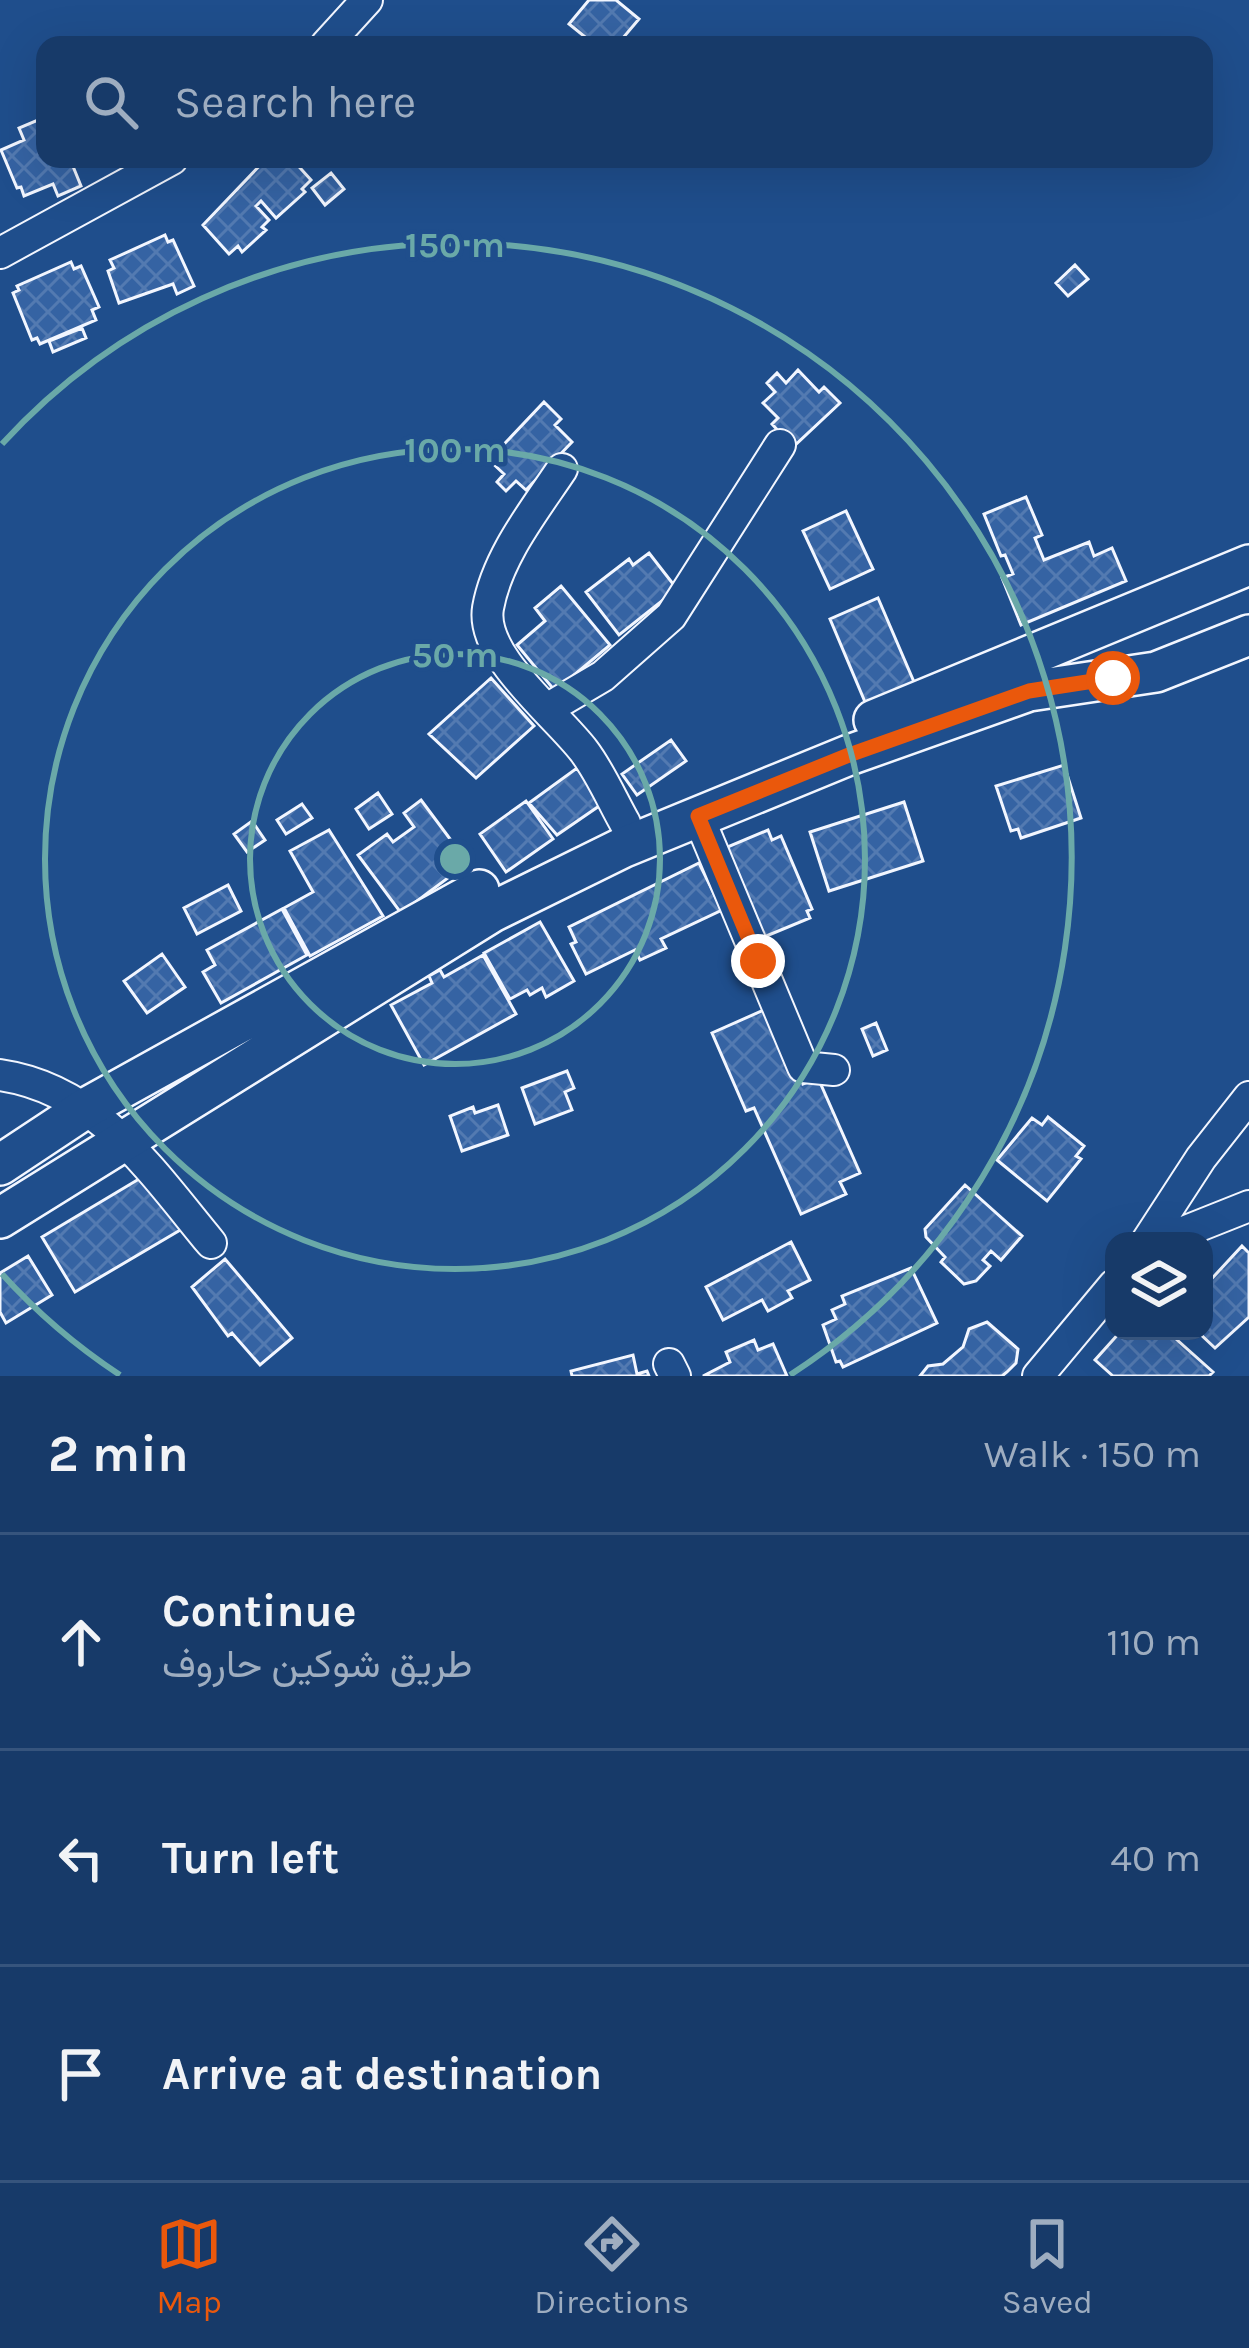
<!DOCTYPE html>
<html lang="en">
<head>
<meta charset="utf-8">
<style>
  :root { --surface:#173a69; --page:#244571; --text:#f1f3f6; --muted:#9eadc0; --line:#36547d; --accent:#ea580c }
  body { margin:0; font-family:Karla,Vazirmatn,sans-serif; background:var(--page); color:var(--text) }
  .controls { position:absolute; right:36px; bottom:36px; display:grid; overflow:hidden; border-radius:24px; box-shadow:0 12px 48px #0002 }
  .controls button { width:108px; height:108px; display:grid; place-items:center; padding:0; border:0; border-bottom:3px solid var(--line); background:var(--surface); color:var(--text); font:60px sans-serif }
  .stop { position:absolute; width:36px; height:36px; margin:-27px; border:9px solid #ea580c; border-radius:50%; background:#fff }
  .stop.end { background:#ea580c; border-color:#fff; box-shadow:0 3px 12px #0008 }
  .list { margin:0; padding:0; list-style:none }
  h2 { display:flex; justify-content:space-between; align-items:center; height:156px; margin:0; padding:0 48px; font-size:51px }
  h2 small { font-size:39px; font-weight:400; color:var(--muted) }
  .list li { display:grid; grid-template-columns:78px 1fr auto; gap:36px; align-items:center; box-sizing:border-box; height:216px; padding:0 48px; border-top:3px solid var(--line) }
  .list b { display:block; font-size:45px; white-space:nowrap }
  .list p { margin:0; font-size:39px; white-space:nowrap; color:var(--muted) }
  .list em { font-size:39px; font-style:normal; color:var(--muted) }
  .icon { flex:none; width:66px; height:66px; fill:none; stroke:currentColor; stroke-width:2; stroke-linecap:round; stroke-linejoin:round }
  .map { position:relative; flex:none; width:1249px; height:1376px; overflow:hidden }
  .search { position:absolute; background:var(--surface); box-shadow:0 12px 48px #0002; left:36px; right:36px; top:36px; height:132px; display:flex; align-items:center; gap:30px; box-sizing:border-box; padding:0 42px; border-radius:24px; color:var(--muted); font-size:45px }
  .sheet { height:804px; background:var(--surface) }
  nav { display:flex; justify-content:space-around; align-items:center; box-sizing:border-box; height:168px; border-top:3px solid var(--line); background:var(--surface); font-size:33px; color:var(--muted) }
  nav a { display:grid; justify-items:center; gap:6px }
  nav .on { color:var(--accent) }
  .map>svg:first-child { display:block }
  .building { fill:url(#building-cross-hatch); stroke:#f2f6ff; stroke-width:3 }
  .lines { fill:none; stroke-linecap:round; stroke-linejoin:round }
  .minor-casing { stroke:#f2f6ff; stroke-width:34 }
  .major-casing { stroke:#f2f6ff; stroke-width:44 }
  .minor { stroke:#1f4e8c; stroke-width:30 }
  .major { stroke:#1f4e8c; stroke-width:39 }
  .route { stroke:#ea580c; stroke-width:15 }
  .ring { fill:none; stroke:#6aa9a8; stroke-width:6 }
  .centre { fill:#6aa9a8; stroke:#1f4e8c; stroke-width:6 }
  .ring-label { font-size:36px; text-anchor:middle; font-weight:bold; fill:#6aa9a8; stroke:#1f4e8c; stroke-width:9; stroke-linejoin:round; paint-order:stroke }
</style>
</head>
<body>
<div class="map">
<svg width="1249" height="1376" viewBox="0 0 1249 1376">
  <defs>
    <pattern id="building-cross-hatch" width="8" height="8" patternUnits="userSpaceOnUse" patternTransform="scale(3)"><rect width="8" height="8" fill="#3563a3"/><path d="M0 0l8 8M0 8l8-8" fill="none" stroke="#537ab1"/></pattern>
  </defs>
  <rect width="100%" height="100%" fill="#1f4e8c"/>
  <path class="building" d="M 589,0 L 616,0 L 639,19 L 617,45 L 595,45 L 569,24 Z
    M 45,117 L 45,159 L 70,159 L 81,186 L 58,196 L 53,184 L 24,196 L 21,187 L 17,188 L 1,150 L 24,140 L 19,128 Z
    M 266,159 L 292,159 L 311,180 L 302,189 L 305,192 L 276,218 L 261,201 L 256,206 L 269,220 L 262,227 L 266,230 L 242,252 L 238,246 L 229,254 L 203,225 Z
    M 331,173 L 344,189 L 325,205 L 312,188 Z
    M 165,235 L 168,242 L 173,240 L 194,286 L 177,294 L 173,284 L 119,303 L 108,271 L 114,268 L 110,260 Z
    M 71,262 L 74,269 L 81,266 L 99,307 L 92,310 L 96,320 L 40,344 L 37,338 L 32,340 L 13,293 L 19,290 L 17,286 Z
    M 1075,265 L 1088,279 L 1068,296 L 1056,283 Z
    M 82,328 L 86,338 L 53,352 L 49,341 Z
    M 798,370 L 819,392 L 824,387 L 840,403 L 793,447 L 772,424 L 778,418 L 763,403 L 775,392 L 767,383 L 777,373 L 786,383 Z
    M 544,402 L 561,419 L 555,425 L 572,442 L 526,490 L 516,481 L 506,491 L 497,482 L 504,474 L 489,460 Z
    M 1026,497 L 1042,535 L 1035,538 L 1044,560 L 1089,542 L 1094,556 L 1112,548 L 1126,581 L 1021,625 L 1002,578 L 1013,574 L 1005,555 L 1001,556 L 984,514 Z
    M 846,511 L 873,569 L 830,589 L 803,531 Z
    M 649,553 L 677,589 L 619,635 L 586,592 L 629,559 L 633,565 Z
    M 561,586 L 610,645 L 555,691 L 517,645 L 545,621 L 535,608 Z
    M 878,598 L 917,689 L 868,709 L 830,619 Z
    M 491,678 L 534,726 L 476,778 L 429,734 Z
    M 671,740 L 686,761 L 637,795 L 622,774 Z
    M 1064,765 L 1081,818 L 1021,838 L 1018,829 L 1011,831 L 996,786 Z
    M 577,768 L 602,804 L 557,835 L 529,803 Z
    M 378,793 L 392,814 L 369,829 L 356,809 Z
    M 421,800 L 468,863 L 401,913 L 358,855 L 387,834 L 393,842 L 414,827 L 404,813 Z
    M 526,801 L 553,839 L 506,872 L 480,834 Z
    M 904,802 L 923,861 L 829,891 L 810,832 Z
    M 302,804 L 312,818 L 286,834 L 277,820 Z
    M 252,821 L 265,840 L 247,852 L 234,834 Z
    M 329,830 L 383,916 L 310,956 L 284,908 L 313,892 L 290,851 Z
    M 768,830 L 772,840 L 781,836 L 812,909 L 807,911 L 810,918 L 764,937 L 725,848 Z
    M 699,863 L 722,910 L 661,939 L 666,948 L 640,960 L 635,950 L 586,974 L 571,944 L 576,942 L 569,927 Z
    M 228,885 L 241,911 L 197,934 L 184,908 Z
    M 282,909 L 307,955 L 221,1003 L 203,972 L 215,965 L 207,950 Z
    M 540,922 L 574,981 L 546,997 L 542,988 L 530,995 L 527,990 L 510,999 L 484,953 Z
    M 162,954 L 185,987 L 147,1013 L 124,981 Z
    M 483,955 L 516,1014 L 424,1065 L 391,1005 L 432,983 L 429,976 L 440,970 L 444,977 Z
    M 766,1009 L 798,1082 L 802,1080 L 803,1084 L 818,1078 L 860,1173 L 840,1182 L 846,1194 L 801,1214 L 754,1108 L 746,1111 L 712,1033 Z
    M 876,1023 L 887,1050 L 873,1056 L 862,1029 Z
    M 567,1071 L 574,1088 L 565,1092 L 572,1110 L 535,1124 L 522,1088 Z
    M 498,1105 L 508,1135 L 462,1151 L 450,1116 L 473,1107 L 475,1113 Z
    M 1048,1117 L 1084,1146 L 1076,1156 L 1081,1159 L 1047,1201 L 997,1160 L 1032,1118 L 1042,1125 Z
    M 149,1173 L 182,1229 L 75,1292 L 42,1237 Z
    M 965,1185 L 1022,1236 L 1001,1260 L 991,1251 L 983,1260 L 990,1266 L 976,1281 L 964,1284 L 941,1262 L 945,1257 L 926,1237 L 925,1229 Z
    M 791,1242 L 810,1280 L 788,1291 L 792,1298 L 768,1311 L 762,1300 L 723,1320 L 706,1287 Z
    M 1242,1246 L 1249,1253 L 1249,1317 L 1215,1348 L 1197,1331 L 1204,1331 L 1204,1287 Z
    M 28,1256 L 52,1295 L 6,1323 L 0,1312 L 0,1273 Z
    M 225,1259 L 292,1338 L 260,1365 L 232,1333 L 228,1336 L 192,1287 Z
    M 911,1268 L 937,1323 L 843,1367 L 840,1361 L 836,1362 L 823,1325 L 836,1319 L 832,1310 L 845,1304 L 842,1296 Z
    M 987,1322 L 1018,1349 L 1016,1363 L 1007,1372 L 1002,1376 L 920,1376 L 928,1366 L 943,1364 L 963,1347 L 969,1329 Z
    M 1121,1331 L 1167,1331 L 1213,1372 L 1209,1376 L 1113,1376 L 1095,1360 Z
    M 754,1340 L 758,1350 L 773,1344 L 787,1376 L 703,1376 L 730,1362 L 726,1352 Z
    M 633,1355 L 637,1374 L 647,1371 L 649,1376 L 572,1376 L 571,1371 Z"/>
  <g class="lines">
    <g class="minor-casing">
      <path id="minor" d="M 326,45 L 367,0
        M 0,253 L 172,159
        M 562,469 C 534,511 497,557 488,608 C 480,656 556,714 584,751 C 600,772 612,800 625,823
        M 547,709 L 603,676 L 671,616 L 780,445
        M 698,816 L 803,1067 L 834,1070
        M 0,1075 C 98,1089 152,1172 211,1243
        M 1147,1241 L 1201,1158 L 1249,1097
        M 1161,1241 L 1249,1206
        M 669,1364 L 675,1376
        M 1038,1376 L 1114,1285"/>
    </g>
    <g class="major-casing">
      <path id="major" d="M 874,720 L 1249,565
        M 0,1165 L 86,1108 L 479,890
        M 0,1218 L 492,912 L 622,848 L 849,755 L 1029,691 L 1156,672 L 1249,635"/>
    </g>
    <use href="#minor" class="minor"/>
    <use href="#major" class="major"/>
  </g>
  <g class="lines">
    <path class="route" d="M 758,961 L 698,816 L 849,755 L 1029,691 L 1113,678"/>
  </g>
  <g class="ring">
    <circle cx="455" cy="859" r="205"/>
    <circle cx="455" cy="859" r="410"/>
    <path d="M120 1375A615 615 0 0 1 2 1274M2 444A615 615 0 1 1 790 1375"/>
  </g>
  <circle cx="455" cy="859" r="18" class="centre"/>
  <g class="ring-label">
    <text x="455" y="257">150 m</text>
    <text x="455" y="462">100 m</text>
    <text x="455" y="667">50 m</text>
  </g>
</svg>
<div class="controls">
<button><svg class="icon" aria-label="layers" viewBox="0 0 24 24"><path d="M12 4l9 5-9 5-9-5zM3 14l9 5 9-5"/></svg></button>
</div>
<div class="stop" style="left:1113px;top:678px"></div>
<div class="stop end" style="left:758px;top:961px"></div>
<div class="search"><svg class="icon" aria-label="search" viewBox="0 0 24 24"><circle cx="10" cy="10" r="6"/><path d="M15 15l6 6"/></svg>Search here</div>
</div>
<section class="sheet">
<h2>2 min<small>Walk · 150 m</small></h2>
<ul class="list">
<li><svg class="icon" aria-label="ahead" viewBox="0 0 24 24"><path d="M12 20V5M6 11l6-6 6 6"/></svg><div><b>Continue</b><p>طريق شوكين حاروف</p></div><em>110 m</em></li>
<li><svg class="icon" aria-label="left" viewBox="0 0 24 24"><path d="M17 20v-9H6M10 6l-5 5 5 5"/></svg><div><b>Turn left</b></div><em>40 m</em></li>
<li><svg class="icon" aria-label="arrive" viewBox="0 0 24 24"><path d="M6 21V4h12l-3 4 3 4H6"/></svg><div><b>Arrive at destination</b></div></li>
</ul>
</section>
<nav>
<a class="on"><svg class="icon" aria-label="map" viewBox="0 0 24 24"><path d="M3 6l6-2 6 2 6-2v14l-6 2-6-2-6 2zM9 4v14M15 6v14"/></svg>Map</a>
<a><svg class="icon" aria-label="directions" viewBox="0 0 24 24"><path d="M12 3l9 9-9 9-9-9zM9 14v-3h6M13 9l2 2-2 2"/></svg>Directions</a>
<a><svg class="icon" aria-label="saved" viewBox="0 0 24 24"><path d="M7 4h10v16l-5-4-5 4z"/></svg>Saved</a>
</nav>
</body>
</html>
